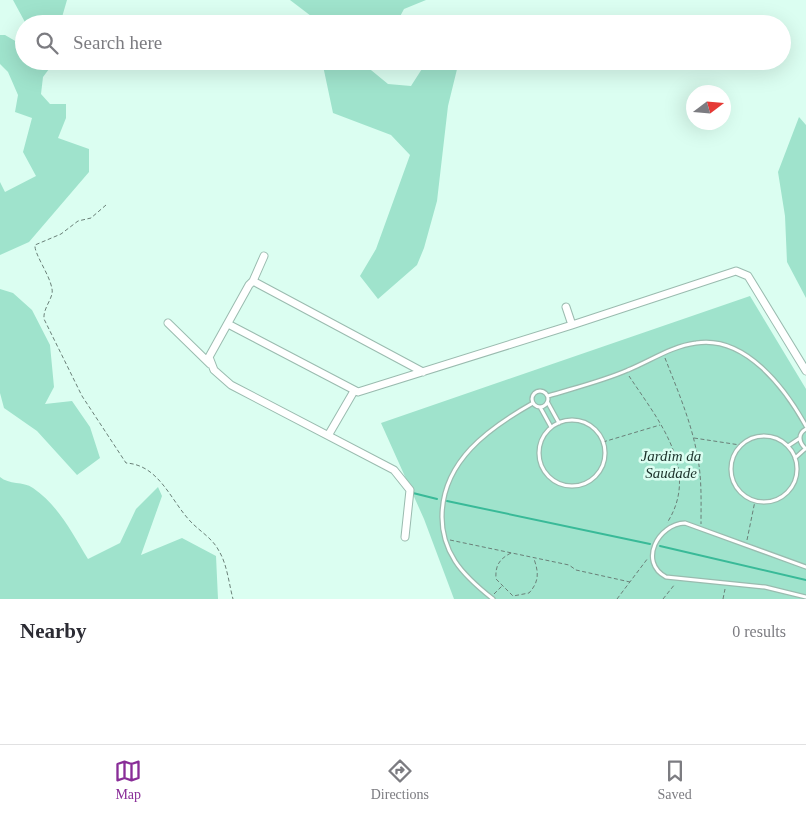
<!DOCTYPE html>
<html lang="en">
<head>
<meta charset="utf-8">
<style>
  :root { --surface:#fff; --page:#f7f7f7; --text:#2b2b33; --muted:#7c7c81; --line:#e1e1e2; --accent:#892d98 }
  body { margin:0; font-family:Georgia,serif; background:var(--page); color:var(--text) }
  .compass { position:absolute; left:686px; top:85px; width:45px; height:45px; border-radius:50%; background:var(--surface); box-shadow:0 5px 20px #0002; rotate:74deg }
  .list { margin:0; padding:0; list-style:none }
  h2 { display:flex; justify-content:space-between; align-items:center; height:65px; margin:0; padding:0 20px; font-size:21px }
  h2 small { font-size:16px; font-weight:400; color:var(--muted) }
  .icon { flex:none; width:28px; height:28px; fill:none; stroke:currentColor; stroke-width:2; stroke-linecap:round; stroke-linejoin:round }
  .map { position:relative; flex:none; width:806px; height:599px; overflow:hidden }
  .search { position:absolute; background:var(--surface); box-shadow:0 5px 20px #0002; left:15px; right:15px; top:15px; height:55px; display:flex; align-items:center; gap:12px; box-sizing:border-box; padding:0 18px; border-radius:28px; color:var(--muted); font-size:19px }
  .sheet { height:145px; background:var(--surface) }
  nav { display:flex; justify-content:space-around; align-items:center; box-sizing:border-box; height:70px; border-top:1px solid var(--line); background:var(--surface); font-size:14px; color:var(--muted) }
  nav a { display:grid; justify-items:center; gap:2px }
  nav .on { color:var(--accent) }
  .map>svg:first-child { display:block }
  .green { fill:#9fe3cc }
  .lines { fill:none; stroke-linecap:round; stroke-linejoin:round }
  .stream { stroke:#39ba98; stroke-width:2 }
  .service-casing { stroke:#9abbaf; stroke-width:5.5 }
  .minor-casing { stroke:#9abbaf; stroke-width:9 }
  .path { stroke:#6a8078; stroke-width:1; stroke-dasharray:4 2.5; stroke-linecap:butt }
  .service { stroke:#fff; stroke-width:3 }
  .minor { stroke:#fff; stroke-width:7 }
  .labels { text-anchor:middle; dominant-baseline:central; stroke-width:5; stroke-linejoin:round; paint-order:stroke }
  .park-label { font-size:15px; font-style:italic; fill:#1c312a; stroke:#dbfef1 }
</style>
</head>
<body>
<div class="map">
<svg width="806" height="599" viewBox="0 0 806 599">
  <rect width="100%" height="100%" fill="#dbfef1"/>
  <path class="green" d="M 13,0 L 67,0 L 60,24 L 26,24 Z
    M 290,0 L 426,0 L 404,9 L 396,24 L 313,24 L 311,16 Z
    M 24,34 L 24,61 L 55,61 L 43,77 L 41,94 L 50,104 L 66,104 L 66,118 L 58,138 L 89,149 L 89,172 L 29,242 L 0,255 L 0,182 L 5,192 L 36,176 L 23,152 L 32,118 L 15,112 L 18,95 L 8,72 L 0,64 L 0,35 L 5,35 L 17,42 Z
    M 322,61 L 360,61 L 388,84 L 411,86 L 427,61 L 459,61 L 448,106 L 437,201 L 424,248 L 417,265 L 378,299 L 360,276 L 376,249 L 410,155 L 391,135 L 333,113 Z
    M 799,117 L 806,125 L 806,298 L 787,262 L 785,216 L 778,172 Z
    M 0,289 L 13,293 L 32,310 L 50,345 L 54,387 L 45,404 L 72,401 L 90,427 L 100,458 L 77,475 L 37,431 L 4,408 L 0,393 Z
    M 750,296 L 806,389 L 806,599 L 454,599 L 424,519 L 381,423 Z
    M 0,477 C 9,485 23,481 33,488 C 59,506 72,533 88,559 L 120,543 L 136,509 L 158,487 L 162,496 L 141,555 L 182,538 L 216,556 L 218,599 L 0,599 Z"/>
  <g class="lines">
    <path class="stream" d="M 413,493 L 437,499
      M 447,501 L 650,544
      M 660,546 L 806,580"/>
    <g class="service-casing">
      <path id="service" d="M532 399a8 8 0 1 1 16 0a8 8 0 1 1-16 0Z
        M 548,396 C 574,388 603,381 628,370 C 650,361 672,346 696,343 C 745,335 785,388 806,426
        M 548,403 L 559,423
        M 540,407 L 551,427
        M539 453a33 33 0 1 1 66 0a33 33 0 1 1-66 0Z
        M 806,429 C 797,434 799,443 806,449
        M731 469a33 33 0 1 1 66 0a33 33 0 1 1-66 0Z
        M 788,446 L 800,438
        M 795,458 L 805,449
        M 806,567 L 685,523 C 658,524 638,562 666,577 L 765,587 L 806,597
        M 493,599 C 479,588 464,575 455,561 C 446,547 442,533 442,517 C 442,461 489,428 533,403"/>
    </g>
    <g class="minor-casing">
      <path id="minor" d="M 253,281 L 264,256
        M 566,307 L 572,325
        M 168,323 L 210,364
        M 228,324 L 358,392 L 572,325 L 736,271 L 748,276 L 806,371
        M 329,434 L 354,391
        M 405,537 L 410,490 L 394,470 L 231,385 L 214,370 L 209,357 L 249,285 L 253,281 L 423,372"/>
    </g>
    <path class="path" d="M 106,205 L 91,218 L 78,221 L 61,234 L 35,245 C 34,254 50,275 52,289 C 54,298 43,307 44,319 L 82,396 L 126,463 C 160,465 171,502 192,523 C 201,532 213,539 219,551 C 227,564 229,584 233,599
      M 665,358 C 677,389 691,421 697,454 C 702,477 701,500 701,524
      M 629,376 C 658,420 701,470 667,523
      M 694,438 L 740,445
      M 603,442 L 660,425
      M 450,540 L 569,565 L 576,570 L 630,582
      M 747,540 L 755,501
      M 511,553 C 499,559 495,566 496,579 L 513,596 L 529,593 C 539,582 539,573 534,559
      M 494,594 L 502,586
      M 617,599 L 648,558
      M 663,599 L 675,584
      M 723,599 L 725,589"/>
    <use href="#service" class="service"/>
    <use href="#minor" class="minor"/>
  </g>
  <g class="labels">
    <g class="park-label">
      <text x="671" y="456">Jardim da<tspan x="671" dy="17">Saudade</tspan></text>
    </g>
  </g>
</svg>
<svg class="compass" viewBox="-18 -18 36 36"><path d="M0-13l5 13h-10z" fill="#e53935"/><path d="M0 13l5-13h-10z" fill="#7c7c81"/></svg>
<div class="search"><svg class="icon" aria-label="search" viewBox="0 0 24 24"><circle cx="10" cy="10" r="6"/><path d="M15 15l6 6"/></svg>Search here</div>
</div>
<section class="sheet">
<h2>Nearby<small>0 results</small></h2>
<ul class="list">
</ul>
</section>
<nav>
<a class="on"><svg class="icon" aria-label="map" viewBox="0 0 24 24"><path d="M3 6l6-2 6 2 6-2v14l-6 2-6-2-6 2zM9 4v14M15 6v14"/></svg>Map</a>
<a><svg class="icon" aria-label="directions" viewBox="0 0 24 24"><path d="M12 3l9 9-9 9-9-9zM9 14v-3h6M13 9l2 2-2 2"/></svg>Directions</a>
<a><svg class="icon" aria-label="saved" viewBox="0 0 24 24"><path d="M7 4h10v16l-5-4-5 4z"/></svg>Saved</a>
</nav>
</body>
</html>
